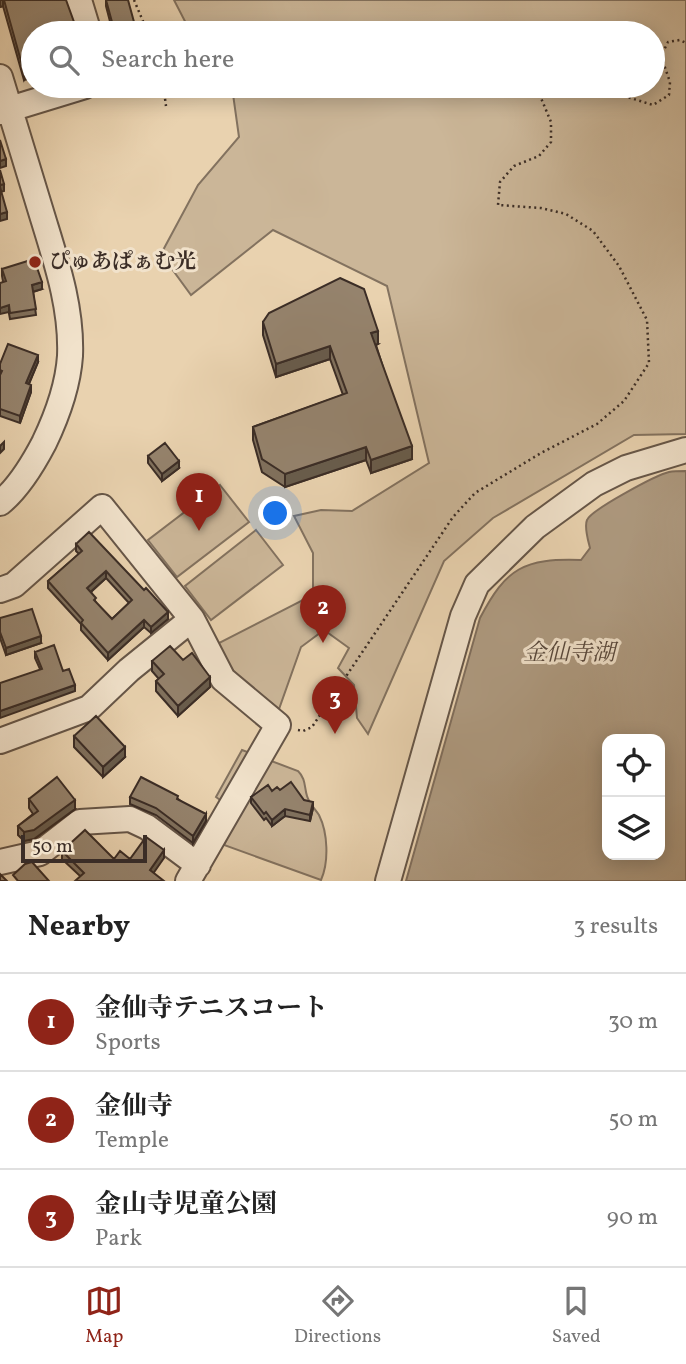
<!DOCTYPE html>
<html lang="en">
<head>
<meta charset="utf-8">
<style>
  :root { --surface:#fff; --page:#f2f2f2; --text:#222; --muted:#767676; --line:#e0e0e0; --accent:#8f2418 }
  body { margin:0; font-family:Vollkorn,"Noto Serif JP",serif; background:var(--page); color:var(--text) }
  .controls { position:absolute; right:21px; bottom:21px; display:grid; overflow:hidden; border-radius:14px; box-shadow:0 4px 18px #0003 }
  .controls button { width:63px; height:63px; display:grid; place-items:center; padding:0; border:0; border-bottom:2px solid var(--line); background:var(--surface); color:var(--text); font:35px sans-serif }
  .scale { position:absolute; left:21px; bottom:18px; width:126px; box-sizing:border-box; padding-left:7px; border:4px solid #3b2d26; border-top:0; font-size:19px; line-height:24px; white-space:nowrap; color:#3b2d26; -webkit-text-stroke:5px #f1e2cb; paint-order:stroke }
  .you { position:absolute; left:276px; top:514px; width:24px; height:24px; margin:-18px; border:5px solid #fff; border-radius:50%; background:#1a73e8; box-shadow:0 0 0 10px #1a73e833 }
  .badge { display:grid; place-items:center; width:46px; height:46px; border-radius:50%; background:var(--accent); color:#fff; font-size:23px; font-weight:700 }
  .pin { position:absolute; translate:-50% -58px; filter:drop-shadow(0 2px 4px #0008) }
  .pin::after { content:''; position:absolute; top:37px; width:24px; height:21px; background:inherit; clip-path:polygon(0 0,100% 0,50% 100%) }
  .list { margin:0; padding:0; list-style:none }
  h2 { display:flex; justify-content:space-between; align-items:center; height:91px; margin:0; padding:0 28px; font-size:30px }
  h2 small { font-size:23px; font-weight:400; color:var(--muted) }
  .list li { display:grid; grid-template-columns:46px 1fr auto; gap:21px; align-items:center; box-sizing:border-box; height:98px; padding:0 28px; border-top:2px solid var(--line) }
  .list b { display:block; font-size:26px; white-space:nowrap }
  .list p { margin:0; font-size:23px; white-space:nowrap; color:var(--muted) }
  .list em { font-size:23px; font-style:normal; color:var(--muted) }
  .icon { flex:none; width:38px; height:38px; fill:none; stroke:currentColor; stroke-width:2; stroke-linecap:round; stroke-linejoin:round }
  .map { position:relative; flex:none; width:686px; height:881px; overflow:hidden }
  .search { position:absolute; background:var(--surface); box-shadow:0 4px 18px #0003; left:21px; right:21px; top:21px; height:77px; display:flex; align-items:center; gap:18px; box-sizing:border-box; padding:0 24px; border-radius:38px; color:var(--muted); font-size:26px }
  .sheet { height:385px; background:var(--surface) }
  nav { display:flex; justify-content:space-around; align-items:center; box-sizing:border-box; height:98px; border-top:2px solid var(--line); background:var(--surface); font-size:19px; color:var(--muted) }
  nav a { display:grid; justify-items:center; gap:4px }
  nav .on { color:var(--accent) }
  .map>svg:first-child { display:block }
  .green { fill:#cbb698; stroke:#83725f; stroke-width:2 }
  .water { fill:#ae9a80; stroke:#806e5c; stroke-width:2; fill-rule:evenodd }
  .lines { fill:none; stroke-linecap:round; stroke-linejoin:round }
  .minor-casing { stroke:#665648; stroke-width:28 }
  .path { stroke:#3b2d26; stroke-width:2.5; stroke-dasharray:2 3.5; stroke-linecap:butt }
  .minor { stroke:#f1e2cb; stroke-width:24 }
  .wall { fill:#80715e; stroke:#3b2d26; stroke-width:2; fill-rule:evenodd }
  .shaded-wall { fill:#685c4c; stroke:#3b2d26; stroke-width:2 }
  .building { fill:#95836d; stroke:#3b2d26; stroke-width:2; fill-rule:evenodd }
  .poi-dot { fill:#8f2418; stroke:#f1e2cb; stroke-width:2.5 }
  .labels { text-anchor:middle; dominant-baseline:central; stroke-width:6; stroke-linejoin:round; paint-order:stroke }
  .poi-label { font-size:21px; font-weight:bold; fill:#3b2d26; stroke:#f1e2cb; text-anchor:start }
  .water-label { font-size:23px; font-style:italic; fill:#58483c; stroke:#f1e2cb }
</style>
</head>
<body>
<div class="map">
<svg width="686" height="881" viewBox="0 0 686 881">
  <rect width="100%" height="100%" fill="#e9d2af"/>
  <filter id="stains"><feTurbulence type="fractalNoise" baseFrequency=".00286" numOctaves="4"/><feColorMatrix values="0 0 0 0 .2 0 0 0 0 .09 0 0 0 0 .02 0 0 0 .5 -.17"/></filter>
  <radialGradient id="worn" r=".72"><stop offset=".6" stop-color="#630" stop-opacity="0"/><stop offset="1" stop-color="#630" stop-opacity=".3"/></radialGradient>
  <path class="green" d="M 174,0 L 686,0 L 686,434 L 634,435 L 493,518 L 444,561 L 368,734 L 357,718 L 354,685 L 338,668 L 349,648 L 324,630 L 301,647 L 279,709 L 237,676 L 215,645 L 313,595 L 313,553 L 294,516 L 321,510 L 352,511 L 429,463 L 387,286 L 273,230 L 191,295 L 161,254 L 198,185 L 239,137 L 233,94 L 221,86 L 653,86 L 653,33 L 191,33 Z
    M 220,485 L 249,522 L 177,577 L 148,540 Z
    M 256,530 L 283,565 L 211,620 L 185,586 Z
    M 242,750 L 298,771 C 306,779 304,786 307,796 C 309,803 315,809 319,815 C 328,833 329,862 321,880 L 224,845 L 238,813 L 216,797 Z"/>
  <path class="water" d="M 686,471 L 686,881 L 406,881 L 480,618 C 506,568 524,558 581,560 L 590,548 C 588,540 584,527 587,520 C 591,510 656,475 669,472 C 674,471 681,471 686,471 ZM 607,739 L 660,739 L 660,855 L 607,855 Z"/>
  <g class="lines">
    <g class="minor-casing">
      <path id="minor" d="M 79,0 L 89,33
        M 0,77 C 14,123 28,169 42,215 C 56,261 72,307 70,356 C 68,386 57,416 44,443 C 33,464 19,488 0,503
        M 0,112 L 85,86
        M 0,590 L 14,585 L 102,507 L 192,619 L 129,670 L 89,708 L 0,741
        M 0,862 L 40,853 L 80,822 L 130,819 L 147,827 L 198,865
        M 188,881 L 278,725 L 223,679 L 192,619
        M 388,881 L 463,616 L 477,584 L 535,527 L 594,484 L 626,468 L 686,450"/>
    </g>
    <path class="path" d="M 134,0 L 148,33
      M 157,86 L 164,91 L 166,106
      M 592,86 L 653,105 L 669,95 L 670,82 L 661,56 L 668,42 L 680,40 L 686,43
      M 298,730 L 303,731 L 312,727 L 453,517 L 475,493 L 541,453 L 597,424 L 624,401 L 649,363 L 647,320 L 619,266 L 593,231 L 566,214 L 541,208 L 498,205 L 500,182 L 514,166 L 539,156 L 551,142 L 551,122 L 541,98 L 544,86"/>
    <use href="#minor" class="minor"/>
  </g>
  <path class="wall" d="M 0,0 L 66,0 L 24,80 L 3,6 L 0,7 Z
    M 106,0 L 137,33 L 113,33 L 106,6 Z
    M 2,269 L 42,289 L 33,292 L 36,315 L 10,319 L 2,276 Z
    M 263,322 L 378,344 L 376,345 L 412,459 L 371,473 L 366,460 L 285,487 L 262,472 L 253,440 L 253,427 L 343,395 L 330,359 L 276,377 L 263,335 Z
    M 38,362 L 29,384 L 31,392 L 20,423 L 0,416 L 0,364 Z
    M 148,456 L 179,468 L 162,481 L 148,463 Z
    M 76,544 L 168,619 L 151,633 L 144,627 L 108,660 L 81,630 L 81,624 L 48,588 L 48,581 L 79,554 L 76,551 ZM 106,578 L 129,603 L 112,619 L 96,603 L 91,592 Z
    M 0,618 L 41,643 L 6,655 L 0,638 Z
    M 35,652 L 63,671 L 75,691 L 40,669 L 35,658 Z
    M 183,660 L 210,687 L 178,716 L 156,691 L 156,681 L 159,679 L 152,671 L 152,661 Z
    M 74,736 L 125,757 L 103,777 L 74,747 Z
    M 280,790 L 304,800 L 313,808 L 310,821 L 285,816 L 272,826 L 266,818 L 264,820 L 251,803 L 251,797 L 272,791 Z
    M 130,797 L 178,799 L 206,821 L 193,843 L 156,815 L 130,804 Z
    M 29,799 L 75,809 L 34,839 L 24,841 L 18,835 L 18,826 L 33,814 L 29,808 Z
    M 62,851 L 114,859 L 164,858 L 80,876 L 62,859 Z"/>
  <path class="shaded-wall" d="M 0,0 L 3,0 L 3,6 L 0,7 Z
    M 33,69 L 33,78 L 24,80 L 24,72 Z
    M 6,159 L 6,166 L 0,168 L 0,161 Z
    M 4,184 L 4,191 L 0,192 L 0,185 Z
    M 7,212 L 7,219 L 0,221 L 0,214 Z
    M 42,282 L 42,289 L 32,292 L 32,285 Z
    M 9,305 L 9,312 L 0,314 L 0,308 Z
    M 378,331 L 378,344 L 371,346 L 371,333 Z
    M 330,346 L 330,359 L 276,377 L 276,364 Z
    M 38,355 L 38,362 L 26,390 L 26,383 Z
    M 31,385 L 31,392 L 20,423 L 20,416 Z
    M 4,442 L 4,449 L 0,453 L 0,446 Z
    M 412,446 L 412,459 L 371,473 L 371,460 Z
    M 366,447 L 366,460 L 285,487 L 285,474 Z
    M 179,461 L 179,468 L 162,481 L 162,474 Z
    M 106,571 L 106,578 L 87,595 L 87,588 Z
    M 168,612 L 168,619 L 151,633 L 151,627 Z
    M 144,620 L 144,627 L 108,660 L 108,653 Z
    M 41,636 L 41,643 L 6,655 L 6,648 Z
    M 210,677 L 210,687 L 178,716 L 178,706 Z
    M 75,685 L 75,691 L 0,718 L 0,711 Z
    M 125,747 L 125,757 L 103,777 L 103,767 Z
    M 75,800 L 75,809 L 34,839 L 24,841 L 24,832 Z
    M 313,802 L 313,808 L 310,821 L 310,815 Z
    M 285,809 L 285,816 L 272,826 L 272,820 Z
    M 206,814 L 206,821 L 193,843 L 193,836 Z
    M 164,850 L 164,858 L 150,878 L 150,870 Z"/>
  <path class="building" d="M 4,0 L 66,0 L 78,33 L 33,33 L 33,69 L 24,72 Z
    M 106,0 L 128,0 L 137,33 L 115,33 Z
    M 0,140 L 6,159 L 0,161 Z
    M 0,170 L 4,184 L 0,185 Z
    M 0,187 L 7,212 L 0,214 Z
    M 34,259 L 42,282 L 32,285 L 36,309 L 10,313 L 9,305 L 0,308 L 0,283 L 6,281 L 2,269 Z
    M 340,278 L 364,289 L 378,331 L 371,333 L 412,446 L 371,460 L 366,447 L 285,474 L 262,459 L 253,427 L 347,393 L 330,346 L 276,364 L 263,322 L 269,313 Z
    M 8,344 L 38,355 L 26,383 L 31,385 L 20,416 L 0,409 L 0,375 L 2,371 L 0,370 L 0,364 Z
    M 165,443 L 179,461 L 162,474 L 148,456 Z
    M 89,532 L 144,590 L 146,588 L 168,612 L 151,627 L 144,620 L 108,653 L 81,623 L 83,620 L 48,581 L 82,551 L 76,544 ZM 106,571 L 132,600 L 112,619 L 94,600 L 96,598 L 87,588 Z
    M 32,609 L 41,636 L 6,648 L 0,632 L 0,618 Z
    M 54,645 L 63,671 L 69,669 L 75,685 L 0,711 L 0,683 L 42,669 L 35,652 Z
    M 170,646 L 183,660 L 192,653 L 210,677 L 178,706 L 156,681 L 164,674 L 152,661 Z
    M 96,716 L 125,747 L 103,767 L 74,736 Z
    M 57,777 L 75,800 L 34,830 L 24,832 L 18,826 L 38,811 L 29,799 Z
    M 141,777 L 178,796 L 177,799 L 206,814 L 193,836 L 156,808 L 130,797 Z
    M 291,782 L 304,800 L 313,802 L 310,815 L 285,809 L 272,820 L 266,812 L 264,814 L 251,797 L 268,785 L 272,791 L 277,787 L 280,790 Z
    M 85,830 L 114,859 L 120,851 L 130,859 L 146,837 L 164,850 L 150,870 L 164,881 L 75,881 L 84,873 L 62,851 Z
    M 32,862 L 49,881 L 18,881 L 13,875 L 25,864 Z
    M 0,874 L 7,881 L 0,881 Z"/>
  <circle class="poi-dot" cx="35" cy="262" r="7"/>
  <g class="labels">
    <g class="poi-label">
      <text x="49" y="262">ぴゅあぱぁむ光</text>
    </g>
    <g class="water-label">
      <text x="569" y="654">金仙寺湖</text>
    </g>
  </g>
  <rect width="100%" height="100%" filter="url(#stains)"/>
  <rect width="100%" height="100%" fill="url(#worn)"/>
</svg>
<div class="controls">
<button><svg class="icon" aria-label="locate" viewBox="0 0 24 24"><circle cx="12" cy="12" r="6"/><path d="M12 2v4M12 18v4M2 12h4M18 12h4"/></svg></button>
<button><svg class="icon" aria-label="layers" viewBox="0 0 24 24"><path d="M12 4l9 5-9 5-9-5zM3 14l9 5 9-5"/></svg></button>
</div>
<div class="scale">50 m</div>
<div class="you"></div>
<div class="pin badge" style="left:199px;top:531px">1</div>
<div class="pin badge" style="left:323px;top:643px">2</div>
<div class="pin badge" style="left:335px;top:734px">3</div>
<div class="search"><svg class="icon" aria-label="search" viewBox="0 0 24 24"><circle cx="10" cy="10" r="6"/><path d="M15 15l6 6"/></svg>Search here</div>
</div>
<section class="sheet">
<h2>Nearby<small>3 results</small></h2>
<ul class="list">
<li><span class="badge">1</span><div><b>金仙寺テニスコート</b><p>Sports</p></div><em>30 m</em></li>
<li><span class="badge">2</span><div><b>金仙寺</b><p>Temple</p></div><em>50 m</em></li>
<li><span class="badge">3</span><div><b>金山寺児童公園</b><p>Park</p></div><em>90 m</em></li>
</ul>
</section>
<nav>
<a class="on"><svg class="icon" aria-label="map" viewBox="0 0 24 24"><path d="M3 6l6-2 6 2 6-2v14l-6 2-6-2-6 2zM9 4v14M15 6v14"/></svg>Map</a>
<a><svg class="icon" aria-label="directions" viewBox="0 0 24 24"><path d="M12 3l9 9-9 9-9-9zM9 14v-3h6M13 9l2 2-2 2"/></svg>Directions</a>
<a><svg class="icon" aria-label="saved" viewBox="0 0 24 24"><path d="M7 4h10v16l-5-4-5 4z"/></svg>Saved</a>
</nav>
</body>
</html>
